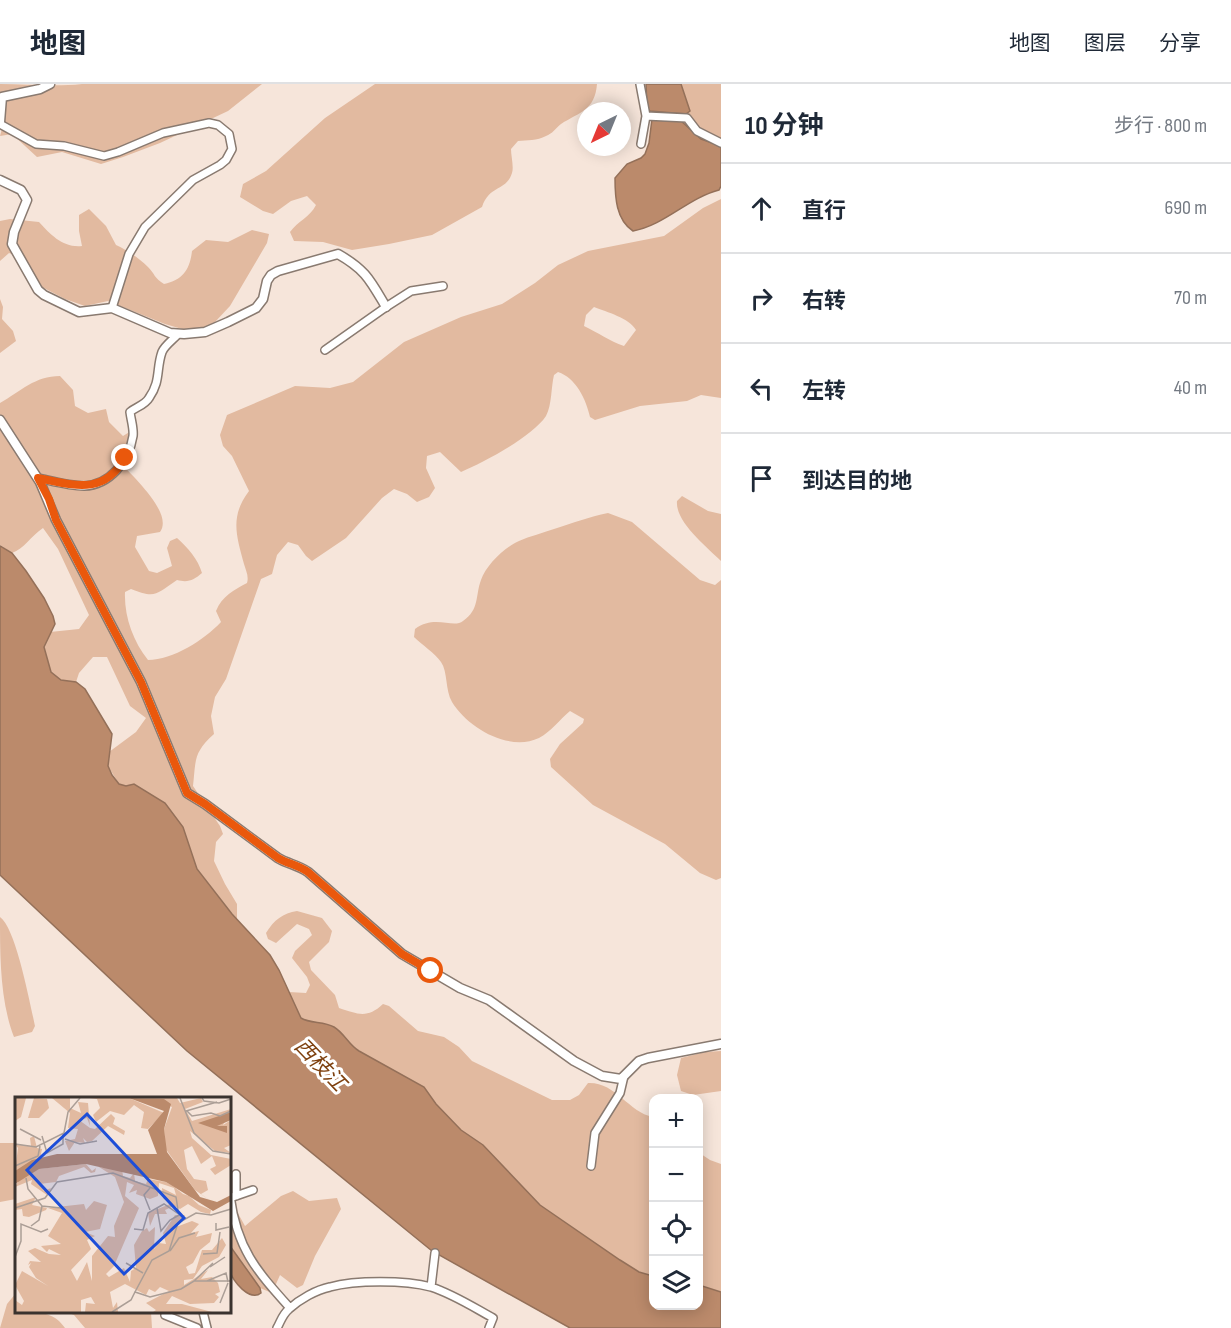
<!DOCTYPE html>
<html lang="zh">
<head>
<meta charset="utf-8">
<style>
  :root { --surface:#fff; --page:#f6f6f7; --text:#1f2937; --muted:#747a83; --line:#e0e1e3 }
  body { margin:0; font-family:"Sofia Sans Condensed","Noto Sans SC",sans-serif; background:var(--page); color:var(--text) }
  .controls { position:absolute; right:18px; bottom:18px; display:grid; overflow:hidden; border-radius:12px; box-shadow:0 3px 15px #0003 }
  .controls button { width:54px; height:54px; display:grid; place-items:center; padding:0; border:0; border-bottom:2px solid var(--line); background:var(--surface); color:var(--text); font:30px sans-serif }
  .compass { position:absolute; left:577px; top:18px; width:54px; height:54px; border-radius:50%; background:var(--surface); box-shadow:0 3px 15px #0003; rotate:223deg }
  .stop { position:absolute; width:18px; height:18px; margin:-14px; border:4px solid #ea580c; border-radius:50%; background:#fff }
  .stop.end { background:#ea580c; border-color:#fff; box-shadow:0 2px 6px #0008 }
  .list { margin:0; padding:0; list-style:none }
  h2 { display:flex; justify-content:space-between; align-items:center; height:78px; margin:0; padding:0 24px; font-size:26px }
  h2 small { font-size:20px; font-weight:400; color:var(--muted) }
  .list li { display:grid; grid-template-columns:39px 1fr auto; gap:18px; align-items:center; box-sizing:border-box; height:90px; padding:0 24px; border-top:2px solid var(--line) }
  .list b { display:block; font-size:22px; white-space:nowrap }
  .list em { font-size:20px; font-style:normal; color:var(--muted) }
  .icon { flex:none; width:33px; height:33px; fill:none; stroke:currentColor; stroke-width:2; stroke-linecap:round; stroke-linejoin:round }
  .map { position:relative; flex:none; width:721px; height:1244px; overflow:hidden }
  header { display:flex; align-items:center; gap:36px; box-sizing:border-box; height:84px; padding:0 30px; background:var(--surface); border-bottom:2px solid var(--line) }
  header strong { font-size:28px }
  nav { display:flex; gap:33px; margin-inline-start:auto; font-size:21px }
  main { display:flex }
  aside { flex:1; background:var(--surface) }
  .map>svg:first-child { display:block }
  .green { fill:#e2baa0; fill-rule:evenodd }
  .water { fill:#bb8a6b; stroke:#947059; stroke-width:1.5 }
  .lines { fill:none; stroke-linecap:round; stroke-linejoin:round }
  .minor-casing { stroke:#897a70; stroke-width:10 }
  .tertiary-casing { stroke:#897a70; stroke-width:11 }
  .minor { stroke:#fff; stroke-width:7 }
  .tertiary { stroke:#fff; stroke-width:8 }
  .route { stroke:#ea580c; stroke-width:8 }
  .labels { text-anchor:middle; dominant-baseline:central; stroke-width:6; stroke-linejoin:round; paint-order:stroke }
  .water-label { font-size:21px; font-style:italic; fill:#7e400e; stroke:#fff }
  .inset-road { fill:none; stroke:#ab9e96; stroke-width:1.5 }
  .view { fill:#1d4ed8; fill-opacity:0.15; stroke:#1d4ed8; stroke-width:3 }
  .inset-edge { fill:none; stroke:#3a332f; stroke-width:3 }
</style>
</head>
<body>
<header>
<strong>地图</strong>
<nav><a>地图</a><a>图层</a><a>分享</a></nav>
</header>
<main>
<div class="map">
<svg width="721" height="1244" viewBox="0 0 721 1244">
  <rect width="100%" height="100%" fill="#f6e5da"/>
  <path class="green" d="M 0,0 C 27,0 55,3 82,0 L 262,0 L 228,27 L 160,59 L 123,73 L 101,80 L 62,68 L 37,73 L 12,50 L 0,52 L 6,30 L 0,9 Z
    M 375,0 L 597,0 C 595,26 580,28 561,40 C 556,44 552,50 546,52 C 537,57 527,56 518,57 L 511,65 C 511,72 514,83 512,89 C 506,108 490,100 482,123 L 432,151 L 389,160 L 352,166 L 323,158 L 294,157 L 290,148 C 298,137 310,133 316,121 L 307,112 L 291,117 L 273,130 L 263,127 L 240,113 L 243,100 L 266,87 L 325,34 Z
    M 681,0 L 721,0 L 721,62 L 701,55 L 684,39 L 686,30 L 690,27 Z
    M 721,115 L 721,314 L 701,311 L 687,317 L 640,322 L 595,336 L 590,333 C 586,315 576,294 558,288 L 554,291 C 551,303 552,321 546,332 C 532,353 484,378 461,388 L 440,368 L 427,372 L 426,384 L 435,404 L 429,413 L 417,418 L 407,410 L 394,405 L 382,414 L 346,454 L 312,477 L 306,472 L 298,461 L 288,458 L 277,471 L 272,490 L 261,495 L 226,595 L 215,613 L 211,632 L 214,650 C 193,669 196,676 193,702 L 220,742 L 223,750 L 216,758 L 214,777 L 225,800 L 237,820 L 237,836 L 197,785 L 190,765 L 165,719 L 134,700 L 126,702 L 119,700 L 108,682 L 109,668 L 136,648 L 146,634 L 130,622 L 107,573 L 93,573 L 79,589 L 76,598 L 61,596 L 51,588 L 44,563 L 50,548 L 79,545 L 89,531 L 58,465 L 43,444 C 31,452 24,465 12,469 L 0,461 L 0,319 C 21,307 35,292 60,292 L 73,306 L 75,322 L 88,329 L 106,325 L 109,338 L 123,352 L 131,347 L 120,378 C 131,391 174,429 160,448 L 137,452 L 135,463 L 149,487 L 157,489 L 172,482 L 167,464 L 170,457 L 177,454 C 188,464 198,475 202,489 C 194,496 188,499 177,496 C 156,510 156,515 131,505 L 125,508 C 124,532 133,557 148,576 C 173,576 204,556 221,538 L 216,527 C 222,512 234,506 247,499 C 249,492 246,487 244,480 C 236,451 230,432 249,407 L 232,372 L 223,362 L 220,351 L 227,331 L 295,302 L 330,304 L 353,298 L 404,258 L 461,233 L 502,220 L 535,199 L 558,181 L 588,167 L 664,152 L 703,124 ZM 594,223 C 607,228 629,234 636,246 L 624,262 C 609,257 599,249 584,242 L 586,231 Z
    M 89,125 L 106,142 L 116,161 C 127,166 139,174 148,183 C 155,190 154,194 164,200 C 183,196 190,185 192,167 L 206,156 L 228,158 L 252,146 L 269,150 L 267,159 L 230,222 L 215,238 L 204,245 L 182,245 L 165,240 L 108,217 L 85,222 L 65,215 L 42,203 L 26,176 L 9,169 L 0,177 L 0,137 L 10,135 L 39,138 C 51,151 63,164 82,162 L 79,147 L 79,131 Z
    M 0,215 L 3,223 L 2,235 L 13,247 L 16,257 L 0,269 Z
    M 682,412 L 708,427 L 721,430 L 721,477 C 707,463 675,438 677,417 Z
    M 608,429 L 632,438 L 700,496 L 715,501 L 721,496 L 721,794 L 716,796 L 700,789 L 665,760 L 593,721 L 551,683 L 550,675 L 560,660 L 583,639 L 584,635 L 570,627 C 559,636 552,647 539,654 C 509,668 468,644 452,618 C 445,606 448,588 441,578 C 435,569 422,561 414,553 L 415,545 C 435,530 453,545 463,537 C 480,525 475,512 481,496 C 486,481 505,463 519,457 C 530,452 543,449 554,445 C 573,439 589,433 608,429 Z
    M 297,827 L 322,834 L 332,847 L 329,858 L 309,878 L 311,886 L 335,911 L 339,924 C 358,930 367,935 383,920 L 389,922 L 418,947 L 444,953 L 459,963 L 472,977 L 552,1016 L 570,1016 L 579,1011 L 588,999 C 616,998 628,1028 653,1033 L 653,1192 L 639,1188 L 620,1176 L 540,1121 L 483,1061 L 461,1046 L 436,1020 L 424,1003 L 359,967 L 351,962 L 342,950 L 319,938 L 308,938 L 301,934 L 289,908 L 306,909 L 310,901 L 307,893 L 292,874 L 295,867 L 312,851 L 309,845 L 297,840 L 276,859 L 268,855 L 266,849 C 274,836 283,829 297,827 Z
    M 0,833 C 16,844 30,920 35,942 L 32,948 L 14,953 C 0,917 0,873 0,833 Z
    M 721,967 L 721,1007 L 693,1011 L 681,1007 L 677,991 L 681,974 L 705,968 Z
    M 0,1059 L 16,1059 L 16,1115 L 0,1118 Z
    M 698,1068 L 710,1076 L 721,1080 L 721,1208 L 699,1201 Z
    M 293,1107 L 309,1117 L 337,1114 L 341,1125 L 315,1172 L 303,1201 L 297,1204 L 280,1191 L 272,1209 L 260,1204 L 230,1162 L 230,1115 L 245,1142 L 281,1112 Z
    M 16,1209 L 16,1228 C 35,1228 53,1226 65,1244 L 0,1244 L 7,1220 Z
    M 66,1228 L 151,1228 L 152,1244 L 85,1244 L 74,1231 Z"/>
  <path class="water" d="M 646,0 L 681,0 L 690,27 L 686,30 L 650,27 L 647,24 Z
    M 652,35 L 680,36 L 701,55 L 721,62 L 721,102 L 719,106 C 688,114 665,141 633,147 C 616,136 615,113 615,94 L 627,80 L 641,74 L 645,70 L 649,59 Z
    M 0,462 L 12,469 L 26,487 L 44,514 L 53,532 L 55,540 L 44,563 L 51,588 L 61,596 L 76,598 L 85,605 L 112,650 L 108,682 L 112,691 L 119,700 L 126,702 L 134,700 L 165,719 L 183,743 L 197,785 L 232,830 L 270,871 L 279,886 L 301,934 C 311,940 323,937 334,943 C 344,949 349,961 359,967 L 424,1003 L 436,1020 L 461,1046 L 483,1061 L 540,1121 L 620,1176 L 639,1188 L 653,1192 L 654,1222 L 698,1222 L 699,1201 L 721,1208 L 721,1244 L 570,1244 L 432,1167 L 187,967 L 0,791 Z
    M 230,1162 L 260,1204 L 261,1209 C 250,1218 232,1197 230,1187 C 228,1179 229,1170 230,1162 Z"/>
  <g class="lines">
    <g class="minor-casing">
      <path id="minor" d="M 640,0 L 646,32 L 641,60
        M 646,32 L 687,34 L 697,47 L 721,59
        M 0,40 L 36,60 L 64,62 L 104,72 L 118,68 L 163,49 L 209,39 L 218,41 L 229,50 L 232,65 L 226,76 L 220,81 L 193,96 L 145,143 L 129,170 L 112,224
        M 325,266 L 386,223 L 411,207 L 443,202
        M 38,394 C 52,397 69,402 84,402 C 110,401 129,377 133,352 C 134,345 131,336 130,328 C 136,323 145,321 149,314 C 161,297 156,285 162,268 C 165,261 173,256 178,250
        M 591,1082 L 595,1049 L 620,1009 L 624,992
        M 236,1090 L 236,1112
        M 230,1112 C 237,1165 256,1186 290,1224
        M 230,1114 L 253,1106
        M 431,1203 L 435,1169
        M 203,1228 L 207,1244
        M 165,1231 L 197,1244
        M 277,1244 C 281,1237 282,1231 289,1225 C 300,1215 316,1206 330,1203 C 355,1196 405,1196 431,1203 C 453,1210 473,1223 493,1234 L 489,1244"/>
    </g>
    <g class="tertiary-casing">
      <path id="tertiary" d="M 0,38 L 2,13 L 40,5 L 50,0
        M 0,96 L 21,106 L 27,116 L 14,148 L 12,160 L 38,206 L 44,211 L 79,228 L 112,224 L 170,249 L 184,250 L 205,248 L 228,238 L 256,224 L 263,215 L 267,197 L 271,191 L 278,187 L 338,170 C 366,186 370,196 386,223
        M 0,336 L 40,398 L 56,436 L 141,598 L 187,709 L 205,720 L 278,774 C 288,780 298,781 308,788 L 402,870 L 460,904 L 489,916 L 574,977 L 602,992 L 621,995 L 639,977 L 648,974 L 721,960"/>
    </g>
    <use href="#minor" class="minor"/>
    <use href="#tertiary" class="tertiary"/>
  </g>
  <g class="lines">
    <path class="route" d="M 125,374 C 103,412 74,401 38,394 L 49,415 L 56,436 L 141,598 L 187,709 L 205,720 L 278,774 C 288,780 298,781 308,788 L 402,870 L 431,887"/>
  </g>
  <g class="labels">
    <g class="water-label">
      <text transform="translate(320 981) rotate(46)">西枝江</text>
    </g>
  </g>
  <g transform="translate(15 1013)">
    <rect width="216" height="216" fill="#f6e5da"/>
    <path d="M 0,1 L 11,1 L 6,20 L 0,24 ZM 19,1 L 32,2 L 34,11 L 24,21 L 13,21 ZM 37,1 L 55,1 L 55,11 L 66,16 L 63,5 L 73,6 L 75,29 L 72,21 L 64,23 L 75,31 L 80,32 L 96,17 L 100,21 L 98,27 L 110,34 L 109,38 L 93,29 L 77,44 L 72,45 L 68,41 L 70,46 L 60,45 L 54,54 L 50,44 L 60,42 L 63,32 L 53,31 L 55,16 ZM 75,1 L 114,1 L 149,16 L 133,32 L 126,31 L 129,15 L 119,8 L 109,18 L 95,14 L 81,25 L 78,18 L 85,11 L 82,2 ZM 122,1 L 162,1 L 165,6 L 186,1 L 188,5 L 170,12 L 177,24 L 216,12 L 208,28 L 216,23 L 216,48 L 209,51 L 216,56 L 200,54 L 175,34 L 177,41 L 196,58 L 216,62 L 216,68 L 200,78 L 195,72 L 201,69 L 197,59 L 186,67 L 177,49 L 169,53 L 172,72 L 179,82 L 191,84 L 193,93 L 186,97 L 197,105 L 180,93 L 150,51 L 149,32 L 157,10 L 139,2 ZM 19,39 L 22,51 L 27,52 L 25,62 L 0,74 L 3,51 L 0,47 L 16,49 L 15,41 ZM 71,67 L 77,74 L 81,71 L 80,75 L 76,76 L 69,70 L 44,79 L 41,85 L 24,87 L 29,94 L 36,91 L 32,98 L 16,87 L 17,83 L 0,90 L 4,83 L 23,72 ZM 84,70 L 107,72 L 108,79 L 115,81 L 119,76 L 120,84 L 131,87 L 133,82 L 151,85 L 158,89 L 168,97 L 174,99 L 184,108 L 196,113 L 195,117 L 186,115 L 173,107 L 165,112 L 159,109 L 150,113 L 152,117 L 140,117 L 135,129 L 133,116 L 155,107 L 148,101 L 147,91 L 161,98 L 159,91 L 144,86 L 143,99 L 135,102 L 121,97 L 122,93 L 114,96 L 119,88 L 112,85 L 110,99 L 124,111 L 99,169 L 91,177 L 94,180 L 109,171 L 115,185 L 116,174 L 121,171 L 119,148 L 127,134 L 132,131 L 134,135 L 140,130 L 139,152 L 144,146 L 151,147 L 148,136 L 160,118 L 170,118 L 161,130 L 177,124 L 184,127 L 176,136 L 184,134 L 181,140 L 197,136 L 195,145 L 185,153 L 178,166 L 171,170 L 174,177 L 180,176 L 187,153 L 197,153 L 207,141 L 211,148 L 204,160 L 187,169 L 178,182 L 169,183 L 169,188 L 193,173 L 186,182 L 197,180 L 203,186 L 205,195 L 200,197 L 204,200 L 199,206 L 175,207 L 157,199 L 151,207 L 167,207 L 197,215 L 138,215 L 141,213 L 131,206 L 154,194 L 145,190 L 140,195 L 134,192 L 131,198 L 110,187 L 95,195 L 98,211 L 102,205 L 103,215 L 70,215 L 71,206 L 80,207 L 76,200 L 66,203 L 66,215 L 0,215 L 0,203 L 7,208 L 9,204 L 0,188 L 7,174 L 33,189 L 21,181 L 14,170 L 16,166 L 13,168 L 15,164 L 26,165 L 13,154 L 20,151 L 34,157 L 46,158 L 34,152 L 32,155 L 26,149 L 46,147 L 33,139 L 47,116 L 33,111 L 69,107 L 71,113 L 79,104 L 92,108 L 85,132 L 70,135 L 80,139 L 72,143 L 76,152 L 56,173 L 62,184 L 72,165 L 77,184 L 77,159 L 93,139 L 100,140 L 99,129 L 109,105 L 100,80 ZM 21,100 L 17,108 L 32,111 L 31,113 L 14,120 L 8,119 L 7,112 L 0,113 L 0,107 Z" fill="#e2baa0"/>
    <path d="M 114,1 L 149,2 L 156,7 L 149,32 L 152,55 L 185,100 L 202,105 L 216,98 L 216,104 L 198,114 L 151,85 L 71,67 L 24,72 L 0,87 L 0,74 L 17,63 L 42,57 L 142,57 L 133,33 L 149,14 ZM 216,15 L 216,23 L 202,29 L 212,29 L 212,36 L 183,26 Z" fill="#bb8a6b"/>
    <path class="inset-road" d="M 165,1 L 179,36 L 198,54 L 216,57M 187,1 L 189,4 L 204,6 L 216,2M 171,14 L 202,5M 172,14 L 177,19 L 196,16 L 205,19 L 216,14M 5,32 L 26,43M 27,39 L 32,56 L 48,47 L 48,36M 50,42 L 65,47 L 82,44M 0,47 L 21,50 L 49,36 L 53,15 L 65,1M 0,69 L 23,59 L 25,49M 11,81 L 13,92 L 27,109 L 46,111M 0,111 L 30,101 L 42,85 L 98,76 L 161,100 L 163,113M 142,111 L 146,134 L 155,123 L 166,117M 135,113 L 129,98 L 135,91M 201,126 L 201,133 L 214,130M 16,129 L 24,123 L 27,109M 119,132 L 128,133 L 133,116 L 149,107 L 168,120M 155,154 L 164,141 L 180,136M 188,157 L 202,156 L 205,135M 0,160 L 6,144 L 6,127 L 26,135 L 33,132M 111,166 L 128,176M 195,170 L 210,160M 179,184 L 198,166M 192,184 L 211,176 L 213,185M 120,195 L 137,163 L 154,154 L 163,126 L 181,116 L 196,118 L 216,112M 205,206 L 213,186M 97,215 L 116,203 L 120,195 L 135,200 L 166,192 L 179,184 L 216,184"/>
    <path class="view" d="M 72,17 L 169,121 L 109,177 L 12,73 Z"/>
    <rect width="216" height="216" class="inset-edge"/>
  </g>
</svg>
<div class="controls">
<button>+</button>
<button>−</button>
<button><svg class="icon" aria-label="locate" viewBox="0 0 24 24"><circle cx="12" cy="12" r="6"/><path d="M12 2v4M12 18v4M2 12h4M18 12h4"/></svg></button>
<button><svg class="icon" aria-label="layers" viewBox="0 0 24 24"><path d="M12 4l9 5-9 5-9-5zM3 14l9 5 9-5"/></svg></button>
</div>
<svg class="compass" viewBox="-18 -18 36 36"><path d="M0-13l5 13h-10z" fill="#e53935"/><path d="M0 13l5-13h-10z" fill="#747a83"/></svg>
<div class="stop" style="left:431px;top:887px"></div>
<div class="stop end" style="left:125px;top:374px"></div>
</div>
<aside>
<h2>10 分钟<small>步行 · 800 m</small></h2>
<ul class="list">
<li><svg class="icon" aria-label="ahead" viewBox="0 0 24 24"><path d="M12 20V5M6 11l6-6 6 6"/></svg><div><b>直行</b></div><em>690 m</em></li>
<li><svg class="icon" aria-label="right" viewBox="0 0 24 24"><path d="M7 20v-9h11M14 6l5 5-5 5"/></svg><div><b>右转</b></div><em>70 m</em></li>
<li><svg class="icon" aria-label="left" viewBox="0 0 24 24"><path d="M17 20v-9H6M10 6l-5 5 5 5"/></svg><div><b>左转</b></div><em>40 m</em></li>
<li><svg class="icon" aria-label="arrive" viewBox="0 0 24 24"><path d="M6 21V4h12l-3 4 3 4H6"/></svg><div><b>到达目的地</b></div></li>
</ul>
</aside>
</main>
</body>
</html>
